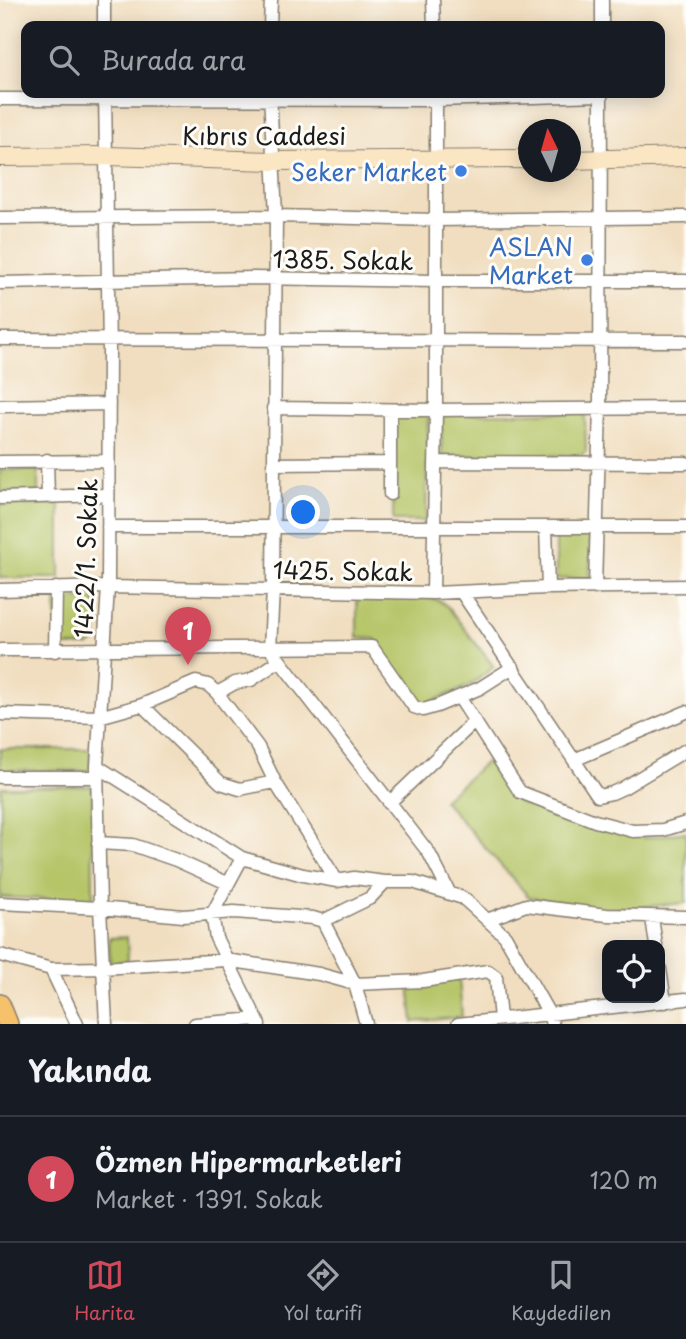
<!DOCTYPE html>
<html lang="tr">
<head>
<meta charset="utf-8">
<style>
  :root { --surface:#171b24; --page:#242831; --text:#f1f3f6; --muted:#9ea1a6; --line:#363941; --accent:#d1495b }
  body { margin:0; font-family:"Playpen Sans",sans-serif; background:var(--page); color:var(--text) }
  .controls { position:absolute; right:21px; bottom:21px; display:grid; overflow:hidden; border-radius:14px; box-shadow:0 4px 18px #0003 }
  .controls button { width:63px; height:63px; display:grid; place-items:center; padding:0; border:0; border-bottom:2px solid var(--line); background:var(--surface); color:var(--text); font:35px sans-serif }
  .compass { position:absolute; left:518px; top:119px; width:63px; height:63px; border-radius:50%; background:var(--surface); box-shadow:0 4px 18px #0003; rotate:355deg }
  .you { position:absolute; left:304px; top:513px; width:24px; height:24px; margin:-18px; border:5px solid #fff; border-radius:50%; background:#1a73e8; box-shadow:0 0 0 10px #1a73e833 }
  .badge { display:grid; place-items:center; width:46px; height:46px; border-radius:50%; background:var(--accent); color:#fff; font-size:23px; font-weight:700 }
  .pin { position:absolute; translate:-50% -58px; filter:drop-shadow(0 2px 4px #0008) }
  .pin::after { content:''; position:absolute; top:37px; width:24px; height:21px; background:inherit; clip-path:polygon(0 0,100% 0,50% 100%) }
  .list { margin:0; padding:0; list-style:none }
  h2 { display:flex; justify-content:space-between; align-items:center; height:91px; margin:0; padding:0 28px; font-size:30px }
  h2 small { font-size:23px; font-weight:400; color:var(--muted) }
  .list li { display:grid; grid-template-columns:46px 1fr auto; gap:21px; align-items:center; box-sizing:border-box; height:126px; padding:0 28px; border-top:2px solid var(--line) }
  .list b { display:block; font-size:26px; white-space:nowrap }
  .list p { margin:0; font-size:23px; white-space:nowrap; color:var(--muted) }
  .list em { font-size:23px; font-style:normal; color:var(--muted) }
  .icon { flex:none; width:38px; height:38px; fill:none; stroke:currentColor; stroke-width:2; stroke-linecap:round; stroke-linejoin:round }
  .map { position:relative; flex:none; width:686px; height:1024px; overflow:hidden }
  .search { position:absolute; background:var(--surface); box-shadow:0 4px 18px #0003; left:21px; right:21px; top:21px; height:77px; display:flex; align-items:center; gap:18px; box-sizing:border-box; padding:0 24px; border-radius:14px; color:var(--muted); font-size:26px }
  .sheet { height:217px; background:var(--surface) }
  nav { display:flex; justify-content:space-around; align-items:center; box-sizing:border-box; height:98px; border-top:2px solid var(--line); background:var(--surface); font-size:19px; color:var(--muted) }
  nav a { display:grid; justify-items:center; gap:4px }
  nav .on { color:var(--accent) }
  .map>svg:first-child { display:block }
  .green { fill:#b5c568; stroke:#687042; stroke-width:2 }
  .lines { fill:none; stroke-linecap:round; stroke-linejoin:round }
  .street-casing { stroke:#867d6e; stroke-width:15 }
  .secondary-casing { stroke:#867d6e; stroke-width:20 }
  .primary-casing { stroke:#867d6e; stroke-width:22 }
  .street { stroke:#fff; stroke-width:12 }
  .secondary { stroke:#fbe6c4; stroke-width:18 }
  .primary { stroke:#f5c16b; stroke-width:19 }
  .shop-dot { fill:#3f7fe0; stroke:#fdfcf7; stroke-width:2.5 }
  .labels { text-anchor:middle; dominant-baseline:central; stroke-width:6; stroke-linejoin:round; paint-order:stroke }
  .street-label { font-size:24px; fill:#1c1c1c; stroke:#fdfcf7 }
  .shop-label { font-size:24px; fill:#366cbe; stroke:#fdfcf7; text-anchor:end }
</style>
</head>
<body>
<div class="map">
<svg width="686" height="1024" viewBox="0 0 686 1024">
  <rect width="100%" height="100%" fill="#fdfcf7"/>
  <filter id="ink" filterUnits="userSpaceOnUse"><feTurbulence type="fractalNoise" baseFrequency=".0143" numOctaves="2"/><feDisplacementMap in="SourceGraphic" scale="14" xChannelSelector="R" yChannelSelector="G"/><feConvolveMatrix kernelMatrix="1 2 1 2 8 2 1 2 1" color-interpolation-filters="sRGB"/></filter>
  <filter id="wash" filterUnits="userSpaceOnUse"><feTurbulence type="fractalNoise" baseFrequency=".00686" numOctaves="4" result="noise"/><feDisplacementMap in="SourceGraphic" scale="28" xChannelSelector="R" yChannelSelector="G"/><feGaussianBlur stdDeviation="1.57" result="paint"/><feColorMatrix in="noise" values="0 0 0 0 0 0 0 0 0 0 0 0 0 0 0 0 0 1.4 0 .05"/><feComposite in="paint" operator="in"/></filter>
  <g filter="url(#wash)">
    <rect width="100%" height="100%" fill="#f1dec0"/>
    <path class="green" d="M 581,412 L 585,416 L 586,451 L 582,455 L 442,456 L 441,414 Z
      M 394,414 L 428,415 L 426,521 L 393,521 Z
      M 0,470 L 38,470 L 38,492 L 0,492 Z
      M 60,504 L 60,578 L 0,578 L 0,505 Z
      M 556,534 L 590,534 L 590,578 L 556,579 Z
      M 357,598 L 430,598 L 440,601 L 448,607 L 494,667 L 469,686 L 418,707 L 399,680 L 375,639 L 357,638 Z
      M 56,599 L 96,599 L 96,641 L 89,646 L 56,646 Z
      M 0,749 L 90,749 L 90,771 L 0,770 Z
      M 487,761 L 518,802 L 602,830 L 647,838 L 686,832 L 686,903 L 605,910 L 529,897 L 443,800 Z
      M 92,786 L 93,901 L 0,897 L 1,787 Z
      M 127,937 L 128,961 L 110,963 L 109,938 Z
      M 459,978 L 462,1017 L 413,1022 L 409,983 Z"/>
  </g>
  <g filter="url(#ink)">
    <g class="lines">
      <g class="street-casing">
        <path id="street" d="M 104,0 L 104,26
          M 433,0 L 434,26
          M 602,0 L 602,26
          M 270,26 L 271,0
          M 105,93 L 109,350 L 108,587 L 97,766 L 100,908 L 106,1024
          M 270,93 L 276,216 L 273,590 L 270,648
          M 0,99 L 436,100 L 600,95
          M 0,218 L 276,216 L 436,220 L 686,217
          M 0,283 L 253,278 L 435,281 L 686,281
          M 0,339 L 686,341
          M 0,406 L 109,404
          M 273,408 L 436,410 L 686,408
          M 47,460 L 48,497
          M 0,462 L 108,461
          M 435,462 L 686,463
          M 273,464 L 390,463 L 390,410
          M 390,494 L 390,463
          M 0,498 L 108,495
          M 108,527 L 686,527
          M 546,527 L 548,588
          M 595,588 L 600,407 L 601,93
          M 0,590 L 108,587 L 433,593 L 548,588 L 686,586
          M 433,593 L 436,410 L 436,93
          M 462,593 L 598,796 L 612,793 L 623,788 L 686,750
          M 270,648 L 429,853 L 450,894
          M 0,650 L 372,647 L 414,707 L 423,710 L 437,706 L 480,688 L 513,667
          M 55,651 L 56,588
          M 217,693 L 235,683 L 251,680 L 279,661
          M 459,697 L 520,792 L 595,821 L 633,831 L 663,830 L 686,823
          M 142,705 L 221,783 L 240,789 L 275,782
          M 0,714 L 99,717 L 142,705 L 196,682 L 208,685 L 217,693 L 258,747 L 275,782 L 337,881
          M 574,760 L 686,712
          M 97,766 L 242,858 L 303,875 L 337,881 L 354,878 L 385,882 L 413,882 L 463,898 L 505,936 L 549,1014 L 552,1024
          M 0,777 L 98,777
          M 389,803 L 474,722
          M 98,843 L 133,845 L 176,860 L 227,883
          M 242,858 L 212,914 L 216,938 L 259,1024
          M 0,903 L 100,908 L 183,916 L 234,912 L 313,918 L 323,921
          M 652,918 L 656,945
          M 487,920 L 526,905 L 607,915 L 686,917
          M 0,955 L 51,969 L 77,1024
          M 51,969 L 103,968 L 226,960 L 319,974 L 355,984 L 423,981 L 488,971 L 496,977 L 500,1019
          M 660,969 L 665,1002
          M 195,1024 L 257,1019
          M 366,1024 L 355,984 L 323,921 L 370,898 L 385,882
          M 458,1024 L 686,999"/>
      </g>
      <g class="secondary-casing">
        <path id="secondary" d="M 0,157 L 107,156 L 272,161 L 528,159
          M 570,160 L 686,157"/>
      </g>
      <g class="primary-casing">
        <path id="primary" d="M 0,1004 L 8,1024"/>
      </g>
      <use href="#street" class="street"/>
      <use href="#secondary" class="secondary"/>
      <use href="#primary" class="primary"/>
    </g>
  </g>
  <g class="shop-dot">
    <circle cx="461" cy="171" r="7"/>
    <circle cx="587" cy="260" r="7"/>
  </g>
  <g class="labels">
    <g class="street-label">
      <text x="264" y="135">Kıbrıs Caddesi</text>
      <text transform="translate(343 259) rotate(1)">1385. Sokak</text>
      <text transform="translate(85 558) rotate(-88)">1422/1. Sokak</text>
      <text transform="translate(343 570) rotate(1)">1425. Sokak</text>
    </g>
    <g class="shop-label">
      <text x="447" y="171">Seker Market</text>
      <text x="573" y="246">ASLAN<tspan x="573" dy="28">Market</tspan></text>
    </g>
  </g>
</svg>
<div class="controls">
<button><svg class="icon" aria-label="locate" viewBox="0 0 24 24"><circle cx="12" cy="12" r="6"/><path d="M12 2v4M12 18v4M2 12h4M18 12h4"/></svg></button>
</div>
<svg class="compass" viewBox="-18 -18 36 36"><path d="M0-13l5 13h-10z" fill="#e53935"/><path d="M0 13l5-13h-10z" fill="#9ea1a6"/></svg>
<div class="you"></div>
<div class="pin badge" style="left:188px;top:665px">1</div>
<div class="search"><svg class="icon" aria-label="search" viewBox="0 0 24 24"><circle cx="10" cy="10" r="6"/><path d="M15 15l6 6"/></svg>Burada ara</div>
</div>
<section class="sheet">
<h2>Yakında<small></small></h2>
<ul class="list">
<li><span class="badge">1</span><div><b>Özmen Hipermarketleri</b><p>Market · 1391. Sokak</p></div><em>120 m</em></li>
</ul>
</section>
<nav>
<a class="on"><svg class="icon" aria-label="map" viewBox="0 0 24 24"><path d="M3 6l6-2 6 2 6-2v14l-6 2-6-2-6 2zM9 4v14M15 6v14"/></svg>Harita</a>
<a><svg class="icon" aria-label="directions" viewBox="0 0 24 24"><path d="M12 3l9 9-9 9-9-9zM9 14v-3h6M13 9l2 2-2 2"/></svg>Yol tarifi</a>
<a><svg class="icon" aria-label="saved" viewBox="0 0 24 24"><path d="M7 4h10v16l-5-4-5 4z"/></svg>Kaydedilen</a>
</nav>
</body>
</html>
